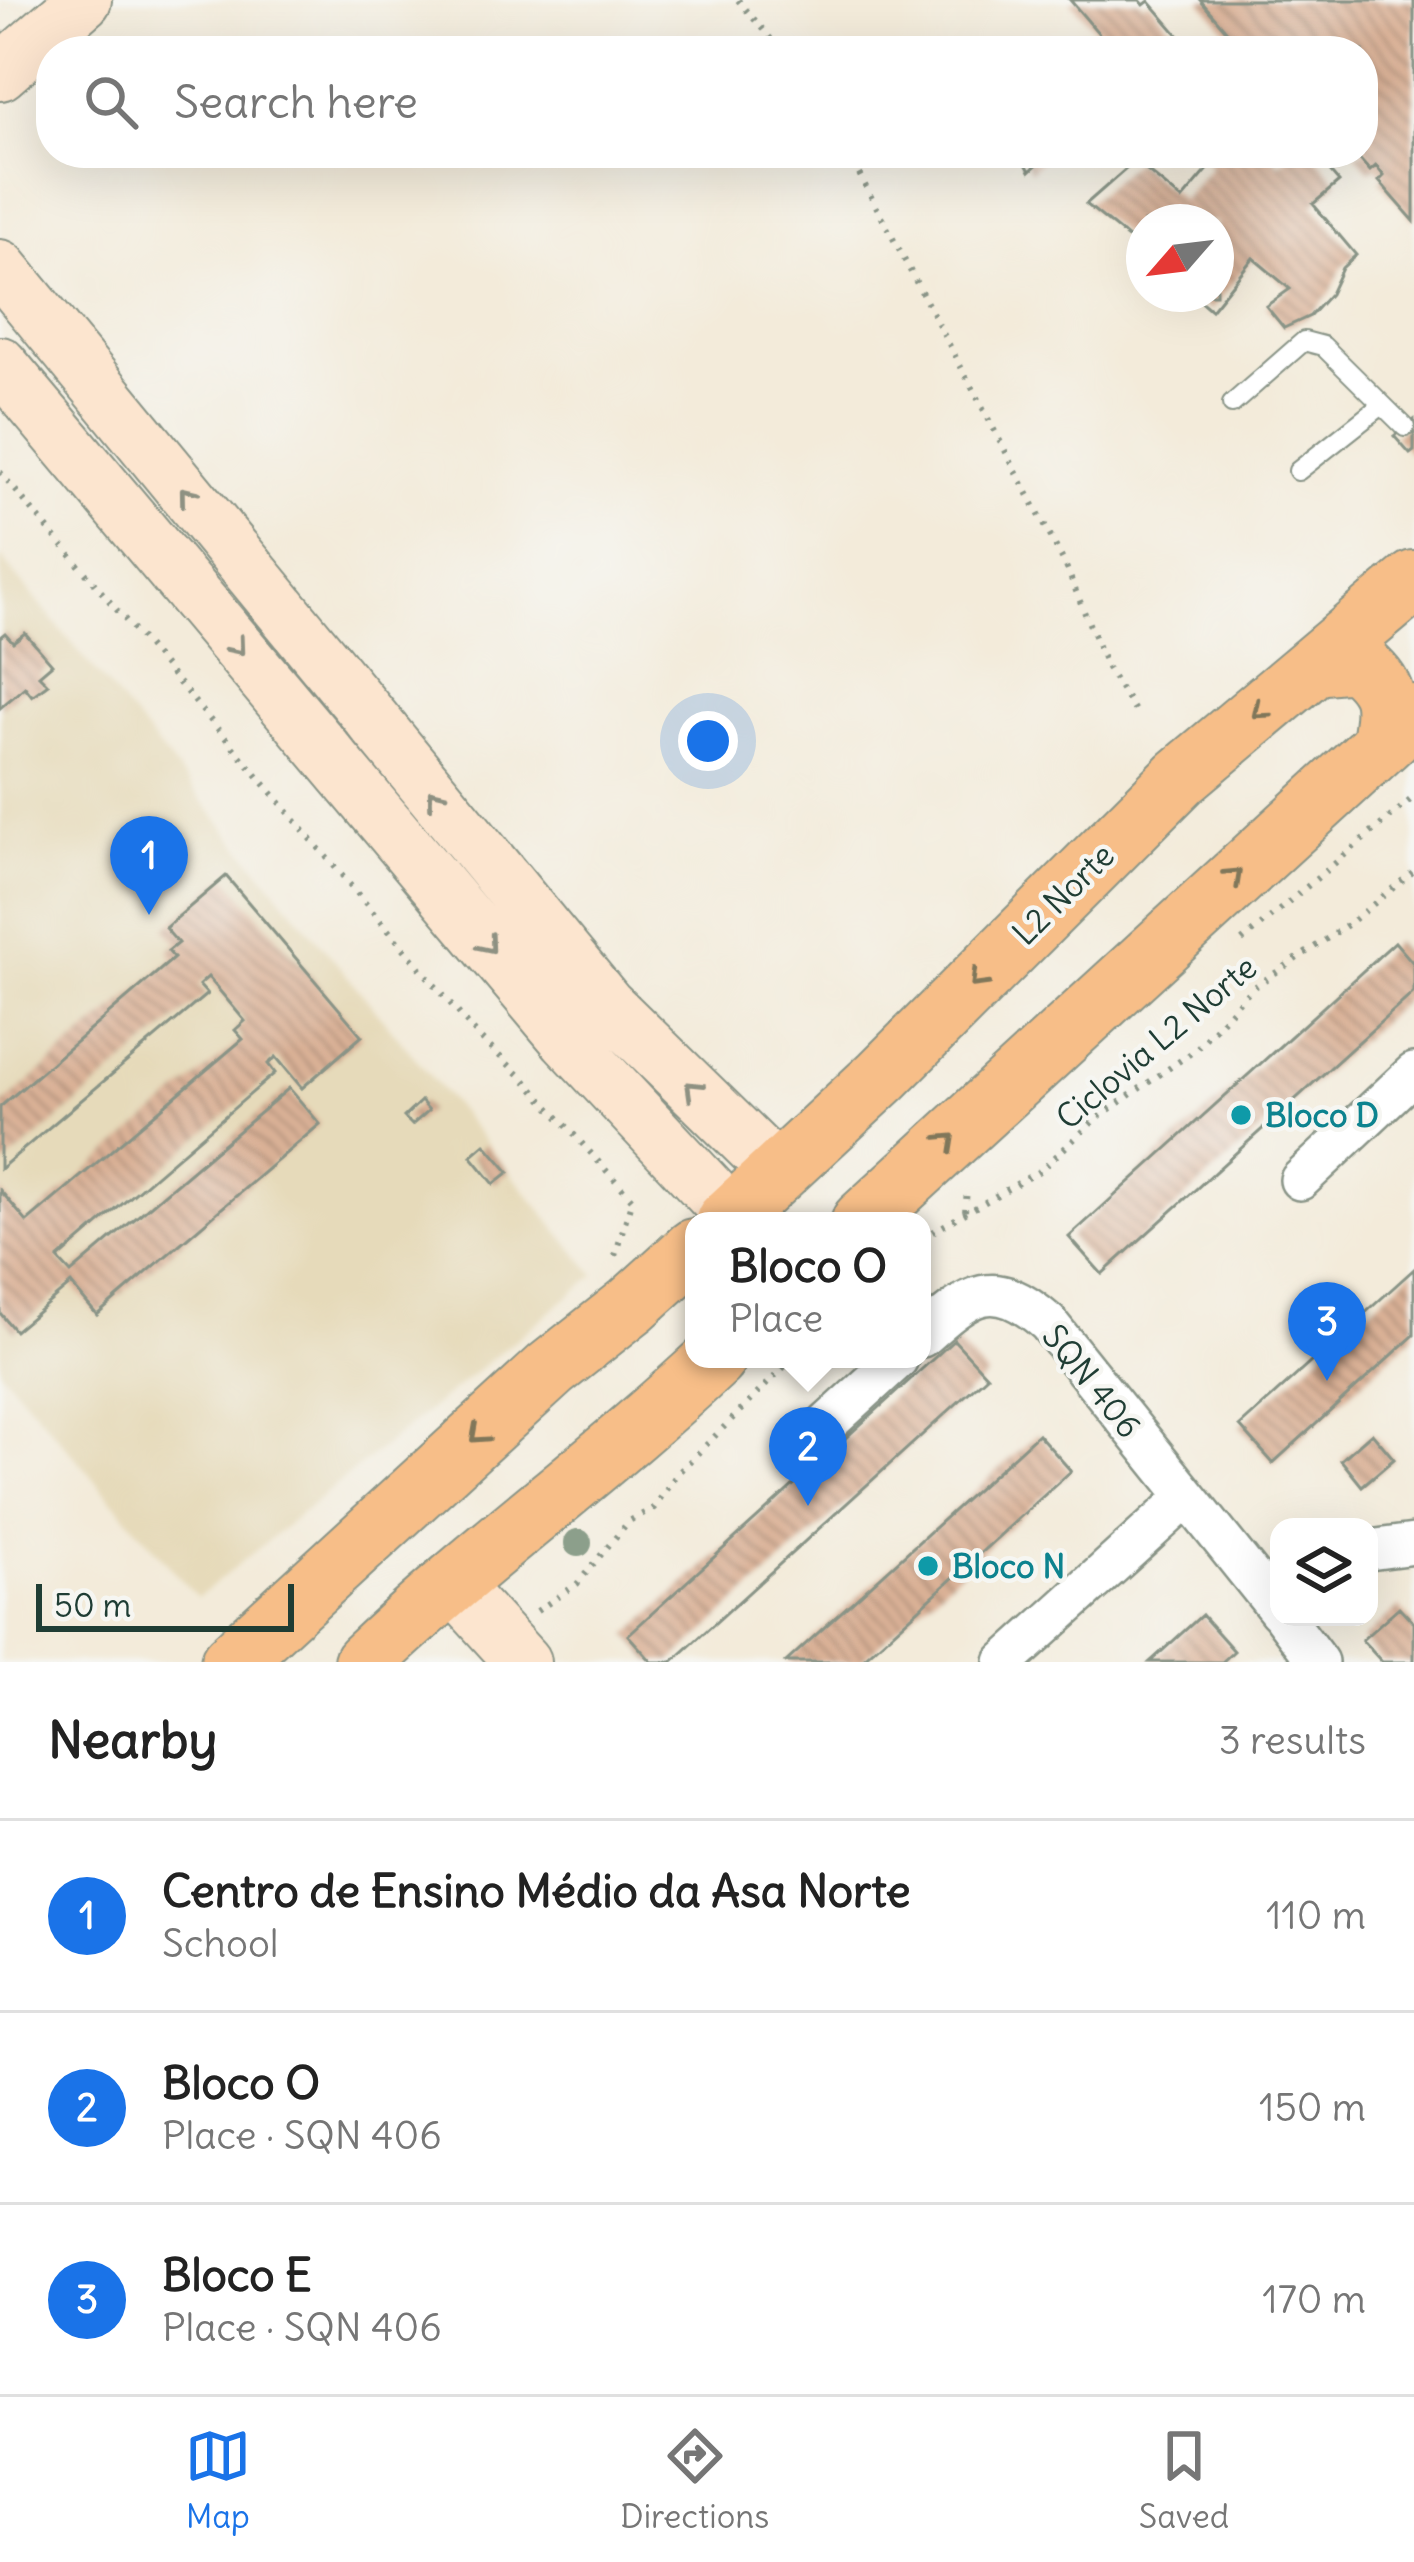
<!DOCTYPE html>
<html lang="en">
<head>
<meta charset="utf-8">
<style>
  :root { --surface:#fff; --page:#f6f6f6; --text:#222; --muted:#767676; --line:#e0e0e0; --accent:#1a73e8 }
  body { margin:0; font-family:Delius,sans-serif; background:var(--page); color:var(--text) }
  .controls { position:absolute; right:36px; bottom:36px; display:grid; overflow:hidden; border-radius:24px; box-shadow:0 12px 48px #0002 }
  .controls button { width:108px; height:108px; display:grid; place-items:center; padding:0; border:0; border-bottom:3px solid var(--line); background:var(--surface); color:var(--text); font:60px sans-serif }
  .compass { position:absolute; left:1126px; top:204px; width:108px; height:108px; border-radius:50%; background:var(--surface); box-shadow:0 12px 48px #0002; rotate:242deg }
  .scale { position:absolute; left:36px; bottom:30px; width:258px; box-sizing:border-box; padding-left:12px; border:6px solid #1f3d34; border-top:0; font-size:33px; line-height:42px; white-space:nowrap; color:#1f3d34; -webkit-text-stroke:9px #f6f6f2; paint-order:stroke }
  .you { position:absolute; left:708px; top:741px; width:42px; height:42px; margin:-30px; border:9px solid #fff; border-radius:50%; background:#1a73e8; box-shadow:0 0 0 18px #1a73e833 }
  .badge { display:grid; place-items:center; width:78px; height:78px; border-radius:50%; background:var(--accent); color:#fff; font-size:39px; font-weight:700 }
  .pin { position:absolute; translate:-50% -99px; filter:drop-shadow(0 3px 6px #0008) }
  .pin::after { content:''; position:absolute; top:63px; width:42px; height:36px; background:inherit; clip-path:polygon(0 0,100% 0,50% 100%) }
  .popup { position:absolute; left:685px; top:1212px; width:246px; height:156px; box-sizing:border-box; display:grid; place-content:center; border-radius:24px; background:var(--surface); filter:drop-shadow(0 3px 9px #0005); font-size:39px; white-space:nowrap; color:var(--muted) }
  .popup b { font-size:45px; color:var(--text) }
  .popup::after { content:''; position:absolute; left:50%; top:100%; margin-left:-24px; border:24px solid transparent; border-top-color:var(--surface) }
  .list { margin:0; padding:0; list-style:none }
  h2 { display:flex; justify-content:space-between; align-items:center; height:156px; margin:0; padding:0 48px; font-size:51px }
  h2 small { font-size:39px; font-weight:400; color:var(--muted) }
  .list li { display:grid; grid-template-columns:78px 1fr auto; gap:36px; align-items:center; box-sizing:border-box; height:192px; padding:0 48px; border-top:3px solid var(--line) }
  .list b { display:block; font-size:45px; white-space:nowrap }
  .list p { margin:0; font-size:39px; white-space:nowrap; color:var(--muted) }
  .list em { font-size:39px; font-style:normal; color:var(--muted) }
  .icon { flex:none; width:66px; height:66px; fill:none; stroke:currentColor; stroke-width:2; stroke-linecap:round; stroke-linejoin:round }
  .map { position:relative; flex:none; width:1414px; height:1662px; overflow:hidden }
  .search { position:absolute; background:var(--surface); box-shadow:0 12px 48px #0002; left:36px; right:36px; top:36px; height:132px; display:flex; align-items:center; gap:30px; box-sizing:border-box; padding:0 42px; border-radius:48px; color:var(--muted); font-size:45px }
  .sheet { height:732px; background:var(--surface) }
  nav { display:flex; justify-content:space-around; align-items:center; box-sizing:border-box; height:168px; border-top:3px solid var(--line); background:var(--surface); font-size:33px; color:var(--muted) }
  nav a { display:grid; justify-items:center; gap:6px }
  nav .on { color:var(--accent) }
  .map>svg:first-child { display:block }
  .built { fill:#e6daba }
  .building { fill:url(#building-back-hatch) }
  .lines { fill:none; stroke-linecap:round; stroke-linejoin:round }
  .lane-casing { stroke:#899487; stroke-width:22 }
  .street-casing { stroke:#899487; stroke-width:44 }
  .secondary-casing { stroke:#899487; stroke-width:58 }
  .primary-casing { stroke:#899487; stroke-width:64 }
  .path { stroke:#899487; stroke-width:6; stroke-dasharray:3 9; stroke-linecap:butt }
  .lane { stroke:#fff; stroke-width:18 }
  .street { stroke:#fff; stroke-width:39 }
  .secondary { stroke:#fce5cf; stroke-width:54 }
  .primary { stroke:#f7be88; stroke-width:60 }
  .tree { fill:#8c9f8b }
  .oneway { stroke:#8e9182 }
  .oneway2 { stroke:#80775a }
  .culture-dot { fill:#0f9aa8; stroke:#f6f6f2; stroke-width:4.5 }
  .labels { text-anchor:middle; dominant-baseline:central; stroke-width:9; stroke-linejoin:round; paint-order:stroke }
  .street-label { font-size:33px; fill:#1f3d34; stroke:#f6f6f2 }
  .culture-label { font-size:33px; font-weight:bold; fill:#0d838f; stroke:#f6f6f2; text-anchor:start }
</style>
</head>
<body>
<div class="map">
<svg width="1414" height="1662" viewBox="0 0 1414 1662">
  <defs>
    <pattern id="building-back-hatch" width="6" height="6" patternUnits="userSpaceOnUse" patternTransform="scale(3)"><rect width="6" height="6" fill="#dab196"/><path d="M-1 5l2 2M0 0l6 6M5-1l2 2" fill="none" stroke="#b0917b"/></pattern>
  </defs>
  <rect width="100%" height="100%" fill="#f6f6f2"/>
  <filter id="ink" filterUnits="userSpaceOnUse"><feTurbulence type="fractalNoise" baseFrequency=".00833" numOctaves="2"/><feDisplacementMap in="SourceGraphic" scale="24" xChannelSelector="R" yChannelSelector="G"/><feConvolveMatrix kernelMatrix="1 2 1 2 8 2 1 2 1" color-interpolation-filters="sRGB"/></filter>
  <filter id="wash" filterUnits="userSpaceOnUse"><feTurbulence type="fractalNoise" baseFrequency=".004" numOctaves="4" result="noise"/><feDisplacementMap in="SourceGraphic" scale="48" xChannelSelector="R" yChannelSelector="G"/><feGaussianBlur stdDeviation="2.7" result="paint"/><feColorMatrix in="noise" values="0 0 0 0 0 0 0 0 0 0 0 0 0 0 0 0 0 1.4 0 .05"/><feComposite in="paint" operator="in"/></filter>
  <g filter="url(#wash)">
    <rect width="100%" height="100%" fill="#f3ebda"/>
    <path class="built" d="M 0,556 L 595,1275 L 197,1598 L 0,1370 Z"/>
    <g id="blocks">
      <path class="building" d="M 1070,0 L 1140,0 L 1144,5 L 1149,1 L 1192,51 L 1081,51 L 1100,35 Z
        M 1200,0 L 1414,0 L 1414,221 L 1379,181 L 1384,176 L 1376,166 L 1370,171 L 1354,153 L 1363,153 L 1363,51 L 1254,51 L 1250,47 L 1244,51 Z
        M 1020,153 L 1042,153 L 1045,157 L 1030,171 Z
        M 1200,153 L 1269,153 L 1279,164 L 1293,153 L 1314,153 L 1339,182 L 1313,204 L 1356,255 L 1342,268 L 1330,294 L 1310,316 L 1284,328 L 1266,306 L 1290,289 L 1253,258 L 1211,310 L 1192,294 L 1216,294 L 1216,222 L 1144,222 L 1144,251 L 1086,204 L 1135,161 L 1182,200 L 1211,166 Z
        M 1414,420 L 1414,451 L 1410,454 L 1394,436 Z
        M 5,633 L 13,642 L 25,633 L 52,664 L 39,675 L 48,684 L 32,696 L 25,687 L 0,708 L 0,637 Z
        M 226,876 L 362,1036 L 302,1088 L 276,1057 L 268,1064 L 275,1073 L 58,1259 L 71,1273 L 289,1088 L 320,1124 L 97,1315 L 71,1284 L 15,1331 L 0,1313 L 0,1190 L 27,1222 L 243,1039 L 235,1030 L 245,1021 L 208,977 L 199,985 L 207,994 L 0,1169 L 0,1107 L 174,958 L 168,951 L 178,943 L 165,928 Z
        M 1395,942 L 1414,964 L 1414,992 L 1102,1274 L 1069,1237 Z
        M 421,1101 L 429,1110 L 412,1125 L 404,1117 Z
        M 485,1144 L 509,1172 L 494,1184 L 471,1156 Z
        M 1414,1269 L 1414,1335 L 1273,1463 L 1240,1426 Z
        M 954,1340 L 987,1376 L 672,1662 L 652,1662 L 628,1635 Z
        M 1372,1433 L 1394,1459 L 1362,1486 L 1341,1460 Z
        M 1038,1434 L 1071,1471 L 860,1662 L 786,1662 Z
        M 1399,1607 L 1414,1623 L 1414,1662 L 1382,1662 L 1362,1640 Z
        M 1202,1615 L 1234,1651 L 1222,1662 L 1150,1662 Z"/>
    </g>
  </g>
  <g filter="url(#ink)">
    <use href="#blocks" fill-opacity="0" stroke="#899487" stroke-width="3"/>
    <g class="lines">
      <g class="lane-casing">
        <path id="lane" d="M 1232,404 L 1304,341 L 1323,346 L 1405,427
          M 1298,471 L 1382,405"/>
      </g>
      <g class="street-casing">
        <path id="street" d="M 1300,1180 L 1414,1073
          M 922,1337 C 971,1293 993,1275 1048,1323 L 1279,1611
          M 806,1443 L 898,1359
          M 1369,1550 L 1414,1544
          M 1284,1617 L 1318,1662
          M 1005,1662 L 1185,1499"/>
      </g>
      <g class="secondary-casing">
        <path id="secondary" d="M 0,73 L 84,0
          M 0,267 L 606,1004 L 776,1170
          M 0,364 L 567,1039 L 732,1215
          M 451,1583 L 523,1662"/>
      </g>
      <g class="primary-casing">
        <path id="primary" d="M 1316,665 L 1356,661 C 1388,688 1389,701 1382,741
          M 726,1221 L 882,1076 L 1181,777 L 1414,581
          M 862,1221 L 1414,715
          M 231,1662 L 551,1369 L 632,1305 L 694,1249
          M 364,1662 C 476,1555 602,1465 715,1359"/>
      </g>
      <path class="path" d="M 738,0 L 781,51
        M 848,153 L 1065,564 L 1107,668 L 1137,714
        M 0,472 L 478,1036 L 525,1080 L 632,1199 L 615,1256
        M 1242,941 L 1414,797
        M 965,1211 L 967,1191
        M 922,1238 L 1041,1170 L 1097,1118 L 1194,1051 L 1251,989 L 1349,924 L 1414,871
        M 537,1611 L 577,1584 L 629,1521 L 654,1508 L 676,1475 L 792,1359"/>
      <use href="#lane" class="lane"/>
      <use href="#street" class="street"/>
      <use href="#secondary" class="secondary"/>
      <use href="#primary" class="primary"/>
    </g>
    <circle class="tree" cx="578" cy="1543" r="14"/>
    <defs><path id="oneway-chevron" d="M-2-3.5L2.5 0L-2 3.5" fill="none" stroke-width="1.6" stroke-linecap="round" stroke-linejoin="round" transform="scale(3)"/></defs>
    <g class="oneway">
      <use href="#oneway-chevron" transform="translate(187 495) rotate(-129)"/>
      <use href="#oneway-chevron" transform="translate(237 647) rotate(50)"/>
      <use href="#oneway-chevron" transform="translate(435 797) rotate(-129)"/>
      <use href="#oneway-chevron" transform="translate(488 945) rotate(50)"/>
      <use href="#oneway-chevron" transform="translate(693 1089) rotate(-136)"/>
    </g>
    <g class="oneway2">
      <use href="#oneway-chevron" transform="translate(1260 711) rotate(140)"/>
      <use href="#oneway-chevron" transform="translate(1234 876) rotate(-43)"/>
      <use href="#oneway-chevron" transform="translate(978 980) rotate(135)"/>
      <use href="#oneway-chevron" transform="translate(948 1141) rotate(-43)"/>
      <use href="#oneway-chevron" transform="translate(478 1435) rotate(138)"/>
    </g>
  </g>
  <g class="culture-dot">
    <circle cx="1241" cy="1115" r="12"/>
    <circle cx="928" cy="1566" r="12"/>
  </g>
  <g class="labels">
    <g class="street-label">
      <text transform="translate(1063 894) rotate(-45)">L2 Norte</text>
      <text transform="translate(1156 1042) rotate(-40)">Ciclovia L2 Norte</text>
      <text transform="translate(1092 1381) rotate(51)">SQN 406</text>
    </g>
    <g class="culture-label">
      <text x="1265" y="1115">Bloco D</text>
      <text x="952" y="1566">Bloco N</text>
    </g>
  </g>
</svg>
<div class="controls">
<button><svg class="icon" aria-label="layers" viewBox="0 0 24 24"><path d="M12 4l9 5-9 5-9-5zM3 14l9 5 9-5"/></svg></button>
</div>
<svg class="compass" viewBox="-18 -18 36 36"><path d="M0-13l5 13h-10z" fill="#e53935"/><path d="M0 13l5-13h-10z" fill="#767676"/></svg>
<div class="scale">50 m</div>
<div class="you"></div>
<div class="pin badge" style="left:149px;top:915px">1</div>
<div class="pin badge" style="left:808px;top:1506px">2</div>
<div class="popup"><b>Bloco O</b>Place</div>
<div class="pin badge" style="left:1327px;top:1381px">3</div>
<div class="search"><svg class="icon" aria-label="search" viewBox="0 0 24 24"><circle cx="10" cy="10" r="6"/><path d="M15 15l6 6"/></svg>Search here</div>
</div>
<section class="sheet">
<h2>Nearby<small>3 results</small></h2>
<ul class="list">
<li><span class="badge">1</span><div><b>Centro de Ensino Médio da Asa Norte</b><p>School</p></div><em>110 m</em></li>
<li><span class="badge">2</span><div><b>Bloco O</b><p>Place · SQN 406</p></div><em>150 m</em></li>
<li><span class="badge">3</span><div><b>Bloco E</b><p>Place · SQN 406</p></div><em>170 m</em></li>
</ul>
</section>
<nav>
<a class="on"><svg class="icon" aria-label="map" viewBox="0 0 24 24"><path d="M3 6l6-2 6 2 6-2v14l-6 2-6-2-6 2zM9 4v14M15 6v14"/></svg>Map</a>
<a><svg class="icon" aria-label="directions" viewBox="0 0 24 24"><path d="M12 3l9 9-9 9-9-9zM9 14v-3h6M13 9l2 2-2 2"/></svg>Directions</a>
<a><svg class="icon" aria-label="saved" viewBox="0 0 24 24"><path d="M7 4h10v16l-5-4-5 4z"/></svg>Saved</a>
</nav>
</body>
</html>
